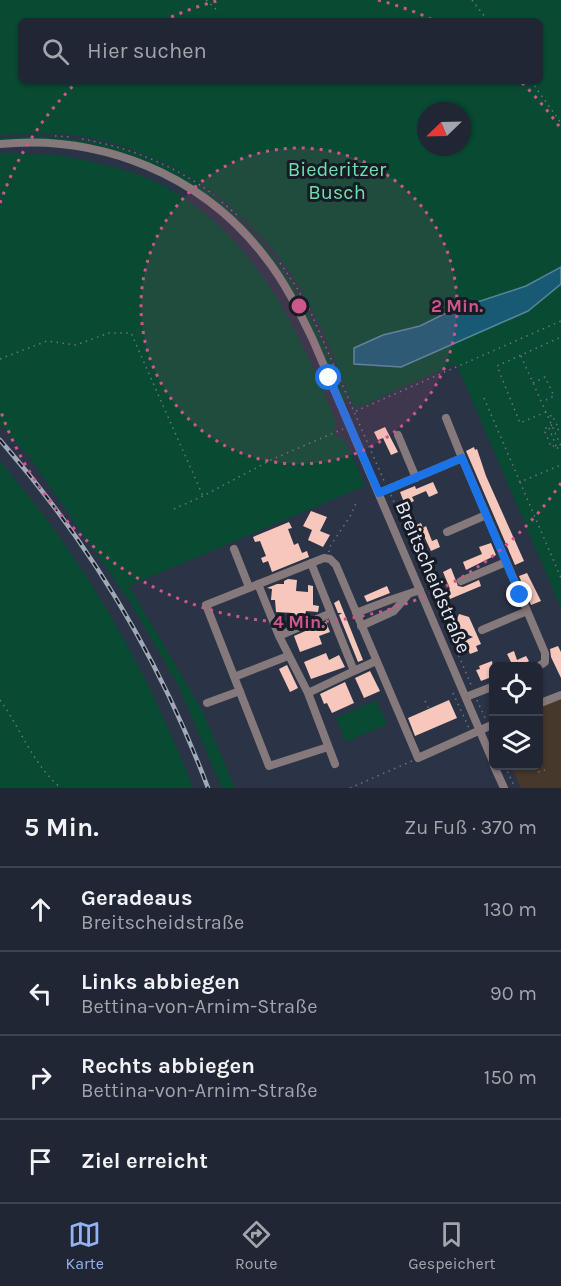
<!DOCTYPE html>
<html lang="de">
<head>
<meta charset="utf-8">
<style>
  :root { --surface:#202634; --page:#282e3c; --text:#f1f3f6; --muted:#a2a5ac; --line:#3d434f; --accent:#95b2f1 }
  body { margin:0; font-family:Karla,sans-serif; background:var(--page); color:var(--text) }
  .controls { position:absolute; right:18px; bottom:18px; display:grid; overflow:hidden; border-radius:9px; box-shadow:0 2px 4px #0004 }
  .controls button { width:54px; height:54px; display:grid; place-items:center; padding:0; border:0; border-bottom:2px solid var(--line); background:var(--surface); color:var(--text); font:30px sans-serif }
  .compass { position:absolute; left:417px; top:102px; width:54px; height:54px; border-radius:50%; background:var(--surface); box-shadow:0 2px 4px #0004; rotate:247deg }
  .stop { position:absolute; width:18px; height:18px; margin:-14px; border:4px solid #1a73e8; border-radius:50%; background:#fff }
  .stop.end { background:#1a73e8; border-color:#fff; box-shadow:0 2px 6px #0008 }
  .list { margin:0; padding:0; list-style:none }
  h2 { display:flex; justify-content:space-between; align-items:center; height:78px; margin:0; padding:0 24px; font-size:26px }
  h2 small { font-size:20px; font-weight:400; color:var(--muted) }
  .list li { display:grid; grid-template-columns:39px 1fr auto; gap:18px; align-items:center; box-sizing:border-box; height:84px; padding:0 24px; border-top:2px solid var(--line) }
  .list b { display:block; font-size:22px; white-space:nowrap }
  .list p { margin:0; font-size:20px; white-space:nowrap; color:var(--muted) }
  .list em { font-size:20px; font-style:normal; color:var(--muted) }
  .icon { flex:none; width:33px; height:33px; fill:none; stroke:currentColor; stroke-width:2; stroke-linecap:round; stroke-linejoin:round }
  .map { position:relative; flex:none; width:561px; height:788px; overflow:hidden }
  .search { position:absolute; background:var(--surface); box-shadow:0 2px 4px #0004; left:18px; right:18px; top:18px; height:66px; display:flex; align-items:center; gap:15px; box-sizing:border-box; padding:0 21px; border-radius:9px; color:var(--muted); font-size:22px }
  .sheet { height:414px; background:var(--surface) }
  nav { display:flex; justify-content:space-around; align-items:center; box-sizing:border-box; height:84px; border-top:2px solid var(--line); background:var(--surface); font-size:16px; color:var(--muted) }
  nav a { display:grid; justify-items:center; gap:3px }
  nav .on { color:var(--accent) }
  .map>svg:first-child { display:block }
  .education { fill:#46382a }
  .green { fill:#094a33; fill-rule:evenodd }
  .water { fill:#185a74; stroke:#56869c; stroke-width:1.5 }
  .building { fill:#f7c7bb }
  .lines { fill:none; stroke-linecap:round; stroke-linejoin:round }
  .path { stroke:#6d7384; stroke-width:1.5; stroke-dasharray:1.5 4.5; stroke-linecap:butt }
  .minor { stroke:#86797b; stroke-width:8 }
  .rail-casing { stroke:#a1a8b7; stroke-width:4.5 }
  .rail { stroke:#171b24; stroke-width:2; stroke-dasharray:7; stroke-linecap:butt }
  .route { stroke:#1a73e8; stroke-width:8 }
  .ring { fill:none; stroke:#cd578a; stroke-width:3; stroke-dasharray:3 6 }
  .labels { text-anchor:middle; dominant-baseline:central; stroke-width:6; stroke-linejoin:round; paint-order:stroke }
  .park-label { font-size:20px; fill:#6edfae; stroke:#171b24 }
  .street-label { font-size:20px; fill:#e6ebf8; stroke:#171b24 }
  .centre { fill:#cd578a; stroke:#171b24; stroke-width:3 }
  .ring-label { font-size:18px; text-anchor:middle; font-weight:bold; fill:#cd578a; stroke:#171b24; stroke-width:6; stroke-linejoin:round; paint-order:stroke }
</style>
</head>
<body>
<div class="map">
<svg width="561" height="788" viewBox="0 0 561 788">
  <rect width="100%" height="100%" fill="#2b3346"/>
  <path class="education" d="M 561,698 L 561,788 L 521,788 L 511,766 L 538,766 L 539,707 Z"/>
  <path class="green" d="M 0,0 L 561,0 L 561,267 L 526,286 L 450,311 L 420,326 L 383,335 L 355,348 L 354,363 L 401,367 L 528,311 L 561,284 L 561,608 L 456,363 L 366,404 L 354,407 C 336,364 320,318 294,279 C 243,200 158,143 64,134 C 42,132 21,134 0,135 ZM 21,21 L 540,21 L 540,81 L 21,81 ZM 426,111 L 462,111 L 462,147 L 426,147 Z
    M 37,136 C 63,137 88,140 114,146 C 210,170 283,251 321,339 C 329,357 344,383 347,402 L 345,403 L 343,401 L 268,254 C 219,193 148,149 69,141 C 46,138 23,140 0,141 L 0,138 Z
    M 6,153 C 26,154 49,153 69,157 C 104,164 142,172 173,191 C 258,241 302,336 337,424 L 333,428 L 337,437 L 344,438 L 365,486 L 129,586 L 203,712 L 235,788 L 222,788 L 177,683 L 132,605 L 30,458 L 0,425 L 0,154 Z
    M 0,461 C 83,557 148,670 193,788 L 0,788 Z
    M 376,700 L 387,724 L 346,742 L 336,718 Z"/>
  <path class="water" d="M 561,267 L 561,284 L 528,311 L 401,367 L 354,364 L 354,348 L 383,335 L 420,326 L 450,311 L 526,286 Z"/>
  <path class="building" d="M 385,427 L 398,452 L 391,455 L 383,438 L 378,440 L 374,432 Z
    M 474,447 L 475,450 L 477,449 L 486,476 L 524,561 L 515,565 L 466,451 Z
    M 433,482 L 438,493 L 429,497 L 426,491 L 412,497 L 414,501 L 405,505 L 400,492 L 415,486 L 416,489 Z
    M 311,511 L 327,517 L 320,531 L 330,535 L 323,547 L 308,540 L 312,530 L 303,526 Z
    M 289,522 L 292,528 L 288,529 L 294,545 L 298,543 L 302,553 L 307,551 L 309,557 L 272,572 L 268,561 L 263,563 L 261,558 L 266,556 L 260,541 L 255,542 L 253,537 Z
    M 421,523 L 423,528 L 426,526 L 432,541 L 437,539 L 440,547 L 431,551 L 424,536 L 420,538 L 414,526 Z
    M 491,543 L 496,555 L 466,570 L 463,562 L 482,554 L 479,547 Z
    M 451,568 L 458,586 L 463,587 L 479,580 L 481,586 L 450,599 L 447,591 L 450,589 L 443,572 Z
    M 527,573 L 541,601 L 531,605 L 519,576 Z
    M 288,579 L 297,580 L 296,591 L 308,592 L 308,585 L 313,586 L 313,605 L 319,606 L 318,612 L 306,611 L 305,617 L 300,620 L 293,619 L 293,613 L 276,612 L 275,600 L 271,600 L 272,589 L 267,588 L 277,584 L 284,584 L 284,581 Z
    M 387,586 L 390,593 L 367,602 L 364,596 Z
    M 339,600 L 363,660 L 358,662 L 339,615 L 342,613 L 338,613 L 334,603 Z
    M 459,614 L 469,617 L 481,644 L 476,646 L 478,651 L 470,654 L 464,641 L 473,637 L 460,631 L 456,622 Z
    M 326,622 L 330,632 L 319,636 L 322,644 L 300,652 L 294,636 Z
    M 558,646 L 561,652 L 561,678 L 551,657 L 550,649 Z
    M 514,651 L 517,660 L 526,656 L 529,661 L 520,666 L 502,666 L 511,662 L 507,654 Z
    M 326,653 L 329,660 L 339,655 L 345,667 L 311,679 L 304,662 Z
    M 492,661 L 494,676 L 481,681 L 476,670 L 480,669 L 479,666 Z
    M 287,665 L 298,688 L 290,692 L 279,669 Z
    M 370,671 L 380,691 L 364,698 L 355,678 Z
    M 345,682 L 354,703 L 332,713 L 327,703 L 324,704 L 320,694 Z
    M 449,700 L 457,718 L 415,736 L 408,718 Z"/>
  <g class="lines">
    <path class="path" d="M 206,0 L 218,11
      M 472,0 L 488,21
      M 531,81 L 561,123
      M 55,136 L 71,137
      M 82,139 C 131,148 174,165 214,195
      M 222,202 L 237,215
      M 280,263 L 297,288 L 312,315 L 385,483
      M 521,356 L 561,446
      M 0,359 L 47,341 L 76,345 L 109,333 L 131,333 L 203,496
      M 533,383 L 545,377 L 554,396 L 542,402
      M 484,398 L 520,482 L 561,465
      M 356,411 L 561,321
      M 546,412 L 520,423 L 497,366 L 561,337
      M 550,416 L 552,415 L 559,429 L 555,431
      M 552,425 L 546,428 L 547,431 L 545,432 L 550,444 L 552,443 L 555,449 L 560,447
      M 549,428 L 557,448
      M 520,482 L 561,578
      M 391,495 L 472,687
      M 174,509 L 203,496 L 273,459 L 343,429
      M 329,552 L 329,548 L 351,515 L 356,503
      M 453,693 L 469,728
      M 0,700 C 21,729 33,765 61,788
      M 477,700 L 486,720
      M 425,701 L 429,709
      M 505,766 L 515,788
      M 538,772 L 545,770
      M 350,788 L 412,761"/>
    <path class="minor" d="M 0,144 C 101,134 203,175 265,257 C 285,282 299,311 313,340 L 494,764
      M 446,418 L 462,458
      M 398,435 L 416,478
      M 379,493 L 462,458 L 545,653 L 545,662 L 538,667
      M 447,532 L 486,515
      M 234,549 L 249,587
      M 311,563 L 354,671 L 376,661
      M 461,581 L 506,562
      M 258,584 L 279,636 L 308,693 L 354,671
      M 356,613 L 390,600 L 420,590
      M 361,626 L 394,611 L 407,596
      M 482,630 L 527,611
      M 279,636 L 331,613
      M 234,677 L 288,656
      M 308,693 L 335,764
      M 466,697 L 494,686
      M 207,703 L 240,691
      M 538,704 L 561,695
      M 328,747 L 269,766 L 206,605 L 324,558 L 330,559 L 336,565 L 418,758 L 494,724
      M 494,766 L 504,788"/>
    <g class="rail-casing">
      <path id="rail" d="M 0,440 C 90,543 160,660 208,788"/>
    </g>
    <use href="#rail" class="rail"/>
  </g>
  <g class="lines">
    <path class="route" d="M 329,378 L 379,493 L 462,458 L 520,595"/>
  </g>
  <circle cx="299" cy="306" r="158" fill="#cd578a" fill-opacity=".12"/>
  <g class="ring">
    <circle cx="299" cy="306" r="158"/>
    <path d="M561 483A316 316 0 0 1 0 409M0 203A316 316 0 0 1 76 83M163 21A316 316 0 0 1 220 0M378 0A316 316 0 0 1 435 21M522 83A316 316 0 0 1 561 129"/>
  </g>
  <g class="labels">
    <g class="park-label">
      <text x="337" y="169">Biederitzer<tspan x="337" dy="23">Busch</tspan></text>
    </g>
    <g class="street-label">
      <text transform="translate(433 577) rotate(67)">Breitscheidstraße</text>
    </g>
  </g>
  <circle cx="299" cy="306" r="9" class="centre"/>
  <g class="ring-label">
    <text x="457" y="312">2 Min.</text>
    <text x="299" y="628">4 Min.</text>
  </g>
</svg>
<div class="controls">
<button><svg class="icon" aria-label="locate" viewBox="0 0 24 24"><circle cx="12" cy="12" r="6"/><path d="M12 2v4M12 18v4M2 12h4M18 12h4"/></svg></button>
<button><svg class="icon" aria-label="layers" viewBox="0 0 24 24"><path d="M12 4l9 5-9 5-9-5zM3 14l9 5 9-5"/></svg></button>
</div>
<svg class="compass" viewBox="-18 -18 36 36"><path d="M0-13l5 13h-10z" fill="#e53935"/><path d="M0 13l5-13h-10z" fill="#a2a5ac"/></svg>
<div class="stop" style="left:329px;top:378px"></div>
<div class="stop end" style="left:520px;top:595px"></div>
<div class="search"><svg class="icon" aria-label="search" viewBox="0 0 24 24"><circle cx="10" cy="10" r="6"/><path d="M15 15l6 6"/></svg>Hier suchen</div>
</div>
<section class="sheet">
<h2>5 Min.<small>Zu Fuß · 370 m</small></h2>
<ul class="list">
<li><svg class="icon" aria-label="ahead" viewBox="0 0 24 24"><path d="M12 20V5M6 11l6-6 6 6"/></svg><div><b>Geradeaus</b><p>Breitscheidstraße</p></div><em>130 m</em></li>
<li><svg class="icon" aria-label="left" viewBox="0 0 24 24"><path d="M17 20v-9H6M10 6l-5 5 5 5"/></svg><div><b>Links abbiegen</b><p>Bettina-von-Arnim-Straße</p></div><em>90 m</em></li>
<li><svg class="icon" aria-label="right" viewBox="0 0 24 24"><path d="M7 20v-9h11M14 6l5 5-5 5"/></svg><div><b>Rechts abbiegen</b><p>Bettina-von-Arnim-Straße</p></div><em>150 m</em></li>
<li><svg class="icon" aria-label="arrive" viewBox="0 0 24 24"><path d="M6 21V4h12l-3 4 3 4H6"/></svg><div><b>Ziel erreicht</b></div></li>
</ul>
</section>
<nav>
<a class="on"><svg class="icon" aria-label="map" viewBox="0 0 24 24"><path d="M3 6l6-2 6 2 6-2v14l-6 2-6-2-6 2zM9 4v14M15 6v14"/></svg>Karte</a>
<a><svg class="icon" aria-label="directions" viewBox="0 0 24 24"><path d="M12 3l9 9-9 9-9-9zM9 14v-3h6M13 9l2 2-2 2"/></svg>Route</a>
<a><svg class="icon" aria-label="saved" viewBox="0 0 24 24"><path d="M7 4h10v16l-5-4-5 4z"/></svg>Gespeichert</a>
</nav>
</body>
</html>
